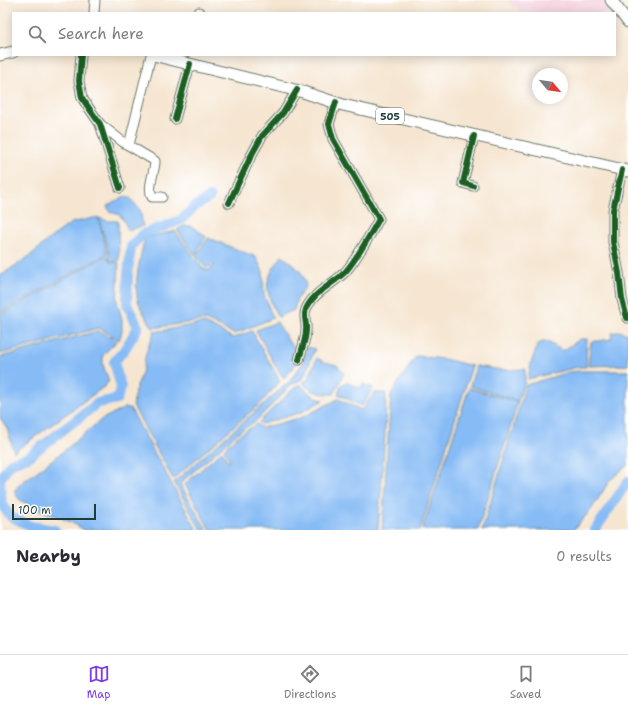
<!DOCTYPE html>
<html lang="en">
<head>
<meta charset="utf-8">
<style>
  :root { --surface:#fff; --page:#f2f2f3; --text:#2b2b33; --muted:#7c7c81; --line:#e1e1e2; --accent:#7c3aed }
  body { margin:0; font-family:"Shantell Sans",sans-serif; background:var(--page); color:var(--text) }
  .compass { position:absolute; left:532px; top:68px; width:36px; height:36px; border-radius:50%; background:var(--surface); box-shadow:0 2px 10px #0003; rotate:119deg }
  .scale { position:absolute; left:12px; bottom:10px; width:84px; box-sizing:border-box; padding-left:4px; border:2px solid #1f3d34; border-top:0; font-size:11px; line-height:14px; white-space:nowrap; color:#1f3d34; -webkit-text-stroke:3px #fff; paint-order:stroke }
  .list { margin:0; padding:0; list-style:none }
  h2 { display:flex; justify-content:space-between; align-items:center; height:52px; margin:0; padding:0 16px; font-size:17px }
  h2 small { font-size:13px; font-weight:400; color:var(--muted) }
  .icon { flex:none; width:22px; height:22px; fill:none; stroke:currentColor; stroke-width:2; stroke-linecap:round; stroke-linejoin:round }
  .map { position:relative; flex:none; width:628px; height:530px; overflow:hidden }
  .search { position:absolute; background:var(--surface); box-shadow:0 2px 10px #0003; left:12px; right:12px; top:12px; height:44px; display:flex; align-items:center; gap:10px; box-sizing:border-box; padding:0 14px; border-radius:0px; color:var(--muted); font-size:15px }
  .sheet { height:124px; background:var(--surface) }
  nav { display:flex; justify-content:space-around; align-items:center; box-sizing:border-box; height:56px; border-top:1px solid var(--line); background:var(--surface); font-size:11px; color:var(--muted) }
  nav a { display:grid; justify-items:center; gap:2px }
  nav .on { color:var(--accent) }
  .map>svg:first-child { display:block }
  .built { fill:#f4cfdc }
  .water { fill:#86bbf5; stroke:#527c94 }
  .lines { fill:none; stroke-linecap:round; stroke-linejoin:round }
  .river { stroke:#86bbf5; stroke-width:10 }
  .minor-casing { stroke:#6a786b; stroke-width:11 }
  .major-casing { stroke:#6a786b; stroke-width:13 }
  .minor { stroke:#fff; stroke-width:9 }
  .major { stroke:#fff; stroke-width:11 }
  .cycleway-casing { stroke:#fff; stroke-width:8 }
  .cycleway { stroke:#1b5e20; stroke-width:6 }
  .labels { text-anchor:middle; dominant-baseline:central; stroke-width:4; stroke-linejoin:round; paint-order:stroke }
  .shield { fill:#fff; stroke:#627771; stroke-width:1 }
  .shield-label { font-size:10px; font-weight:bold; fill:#1f3d34 }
</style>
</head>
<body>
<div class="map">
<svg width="628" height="530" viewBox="0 0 628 530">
  <rect width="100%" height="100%" fill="#fff"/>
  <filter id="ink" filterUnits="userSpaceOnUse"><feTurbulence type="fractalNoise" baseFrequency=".025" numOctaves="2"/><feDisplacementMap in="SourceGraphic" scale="8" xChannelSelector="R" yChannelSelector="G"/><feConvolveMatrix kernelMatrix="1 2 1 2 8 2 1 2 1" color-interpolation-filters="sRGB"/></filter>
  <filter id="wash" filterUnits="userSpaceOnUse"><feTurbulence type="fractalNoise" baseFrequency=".012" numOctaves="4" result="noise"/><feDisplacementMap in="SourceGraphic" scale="16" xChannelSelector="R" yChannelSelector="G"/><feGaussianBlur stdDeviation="0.9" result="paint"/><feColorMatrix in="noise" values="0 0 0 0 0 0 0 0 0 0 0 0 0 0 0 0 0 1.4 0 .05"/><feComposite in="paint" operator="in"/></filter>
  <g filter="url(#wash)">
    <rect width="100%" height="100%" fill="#f6e6d1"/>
    <path class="built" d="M 508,0 L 605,0 L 615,13 L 521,13 L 516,6 L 513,7 Z"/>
    <path class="water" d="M 123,197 L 130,198 L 140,210 L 143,226 L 128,230 L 124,221 L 120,215 L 110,212 L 107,206 Z
      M 98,217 L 107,254 L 0,313 L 0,276 L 31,255 L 48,240 L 71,223 Z
      M 99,218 L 108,221 L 118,221 L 119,261 L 110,261 L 108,256 L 109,254 Z
      M 184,226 L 191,226 L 206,236 L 195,255 L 177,230 Z
      M 175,231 L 203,269 L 209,270 L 215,265 L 213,264 L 208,267 L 205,267 L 196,256 L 208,238 L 256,257 L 263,272 L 264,295 L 273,318 L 234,334 L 206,320 L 153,328 C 148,320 142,312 139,303 C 132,289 141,253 145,238 Z
      M 106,256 L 110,262 L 119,263 L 117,301 L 122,319 L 122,332 L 119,340 L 99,328 L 0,354 L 0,315 Z
      M 282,256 C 293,264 304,271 306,286 L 297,299 L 294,310 L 278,317 C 273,309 265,290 268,281 C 270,272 277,263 282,256 Z
      M 277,322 L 289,342 L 298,352 C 298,364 292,370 284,378 L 276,367 L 256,330 Z
      M 205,323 L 233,338 L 252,331 L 280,381 L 262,402 L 173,479 L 133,406 L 135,391 L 142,373 L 146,353 L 154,332 Z
      M 98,331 L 117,341 L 103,355 L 103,365 L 109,381 L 105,386 L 14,452 L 7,428 L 0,418 L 0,357 Z
      M 619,331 L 628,334 L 628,365 L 588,366 L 591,342 L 611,339 L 612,333 Z
      M 580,339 L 587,339 L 586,367 L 578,367 L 528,379 L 531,363 L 538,344 L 546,341 L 563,351 Z
      M 308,347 L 315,349 L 303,379 L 292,384 L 256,421 L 240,431 L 186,478 L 180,484 L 207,530 L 201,530 L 174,482 L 289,382 L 302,364 Z
      M 416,356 L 444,359 L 472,366 L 420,530 L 382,530 L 391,394 Z
      M 317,358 L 324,362 L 337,365 L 344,373 L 334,394 C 320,394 313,393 303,383 L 308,379 Z
      M 476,366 L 502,370 L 525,369 L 525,382 L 518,401 L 470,386 Z
      M 579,371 L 628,371 L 628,465 L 610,480 L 591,510 L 573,530 L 482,530 L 526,385 L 569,372 Z
      M 346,382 L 360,388 L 363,384 L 373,388 L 362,406 L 338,394 L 341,385 Z
      M 300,384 C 307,392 313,397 323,400 L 302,412 L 262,424 L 259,422 L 293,389 Z
      M 469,388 L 518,402 L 478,530 L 422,530 Z
      M 374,393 L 386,393 L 385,434 L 378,530 L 210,530 L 185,484 L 222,451 L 228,462 L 230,461 L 224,449 L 239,435 L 257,424 L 262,428 L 303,417 L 338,399 L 362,410 Z
      M 125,408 L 130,408 L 197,530 L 84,530 C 65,516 37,512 19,499 C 17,497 16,493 14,491 L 20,484 L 60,454 L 102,419 Z"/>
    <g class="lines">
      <path class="river" d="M 55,530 L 31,526 L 11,517 L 2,505 L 0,479 L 11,463 L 28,457 L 98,403 L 117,399 L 121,387 L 114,362 L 125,349 L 138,327 L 127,304 L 128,275 L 131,246 L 143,234 L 181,220 L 194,207 L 210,197
        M 595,530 L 628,481"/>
    </g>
  </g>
  <g filter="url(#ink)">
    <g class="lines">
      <g class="minor-casing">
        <path id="minor" d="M 94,13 L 95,0
          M 199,13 L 199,12
          M 81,55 L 79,81 L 82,98 L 100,124 L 120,188
          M 175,119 L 190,64
          M 100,124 L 123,142 L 155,161 C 155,172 147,187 152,197 L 162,197
          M 129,145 L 151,55
          M 622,170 L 613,210 L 613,242 L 619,273 L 622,299 L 627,318
          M 473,186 L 463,183 L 474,136
          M 229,203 L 251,156 L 262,136 L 283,113 L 297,90
          M 299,360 C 301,351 306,340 306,330 C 307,323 303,317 306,309 C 314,291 333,285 346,271 C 358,257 370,235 379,219 L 333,139 L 329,124 L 336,102"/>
      </g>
      <g class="major-casing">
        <path id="major" d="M 611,0 L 628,22
          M 0,55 L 13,52
          M 153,55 L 303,92 L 343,105 L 628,171"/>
      </g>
      <use href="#minor" class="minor"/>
      <use href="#major" class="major"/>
      <g class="cycleway-casing">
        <path id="cycleway" d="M 81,55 L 79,81 L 82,98 L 100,124 L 120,188
          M 175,119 L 190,64
          M 622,170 L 613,210 L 613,242 L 619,273 L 622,299 L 627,318
          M 473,186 L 463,183 L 474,136
          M 229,203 L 251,156 L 262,136 L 283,113 L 297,90
          M 299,360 C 301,351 306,340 306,330 C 307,323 303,317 306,309 C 314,291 333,285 346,271 C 358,257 370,235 379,219 L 333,139 L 329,124 L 336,102"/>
      </g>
      <use href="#cycleway" class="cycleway"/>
    </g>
  </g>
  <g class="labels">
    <rect class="shield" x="376" y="108" width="28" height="16" rx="3"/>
    <g class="shield-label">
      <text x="390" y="116">505</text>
    </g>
  </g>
</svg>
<svg class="compass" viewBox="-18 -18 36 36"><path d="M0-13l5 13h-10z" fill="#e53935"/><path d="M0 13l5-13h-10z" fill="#7c7c81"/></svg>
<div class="scale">100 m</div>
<div class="search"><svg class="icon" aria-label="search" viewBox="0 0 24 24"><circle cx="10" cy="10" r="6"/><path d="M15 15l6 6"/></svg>Search here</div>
</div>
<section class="sheet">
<h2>Nearby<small>0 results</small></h2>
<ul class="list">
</ul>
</section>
<nav>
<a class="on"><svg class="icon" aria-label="map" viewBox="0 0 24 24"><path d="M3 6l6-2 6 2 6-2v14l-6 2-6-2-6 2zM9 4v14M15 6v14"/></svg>Map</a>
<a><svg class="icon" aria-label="directions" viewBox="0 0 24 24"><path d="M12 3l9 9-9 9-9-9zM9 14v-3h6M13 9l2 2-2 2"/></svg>Directions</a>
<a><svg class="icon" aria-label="saved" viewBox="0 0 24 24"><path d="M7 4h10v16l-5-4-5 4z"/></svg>Saved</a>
</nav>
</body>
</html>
